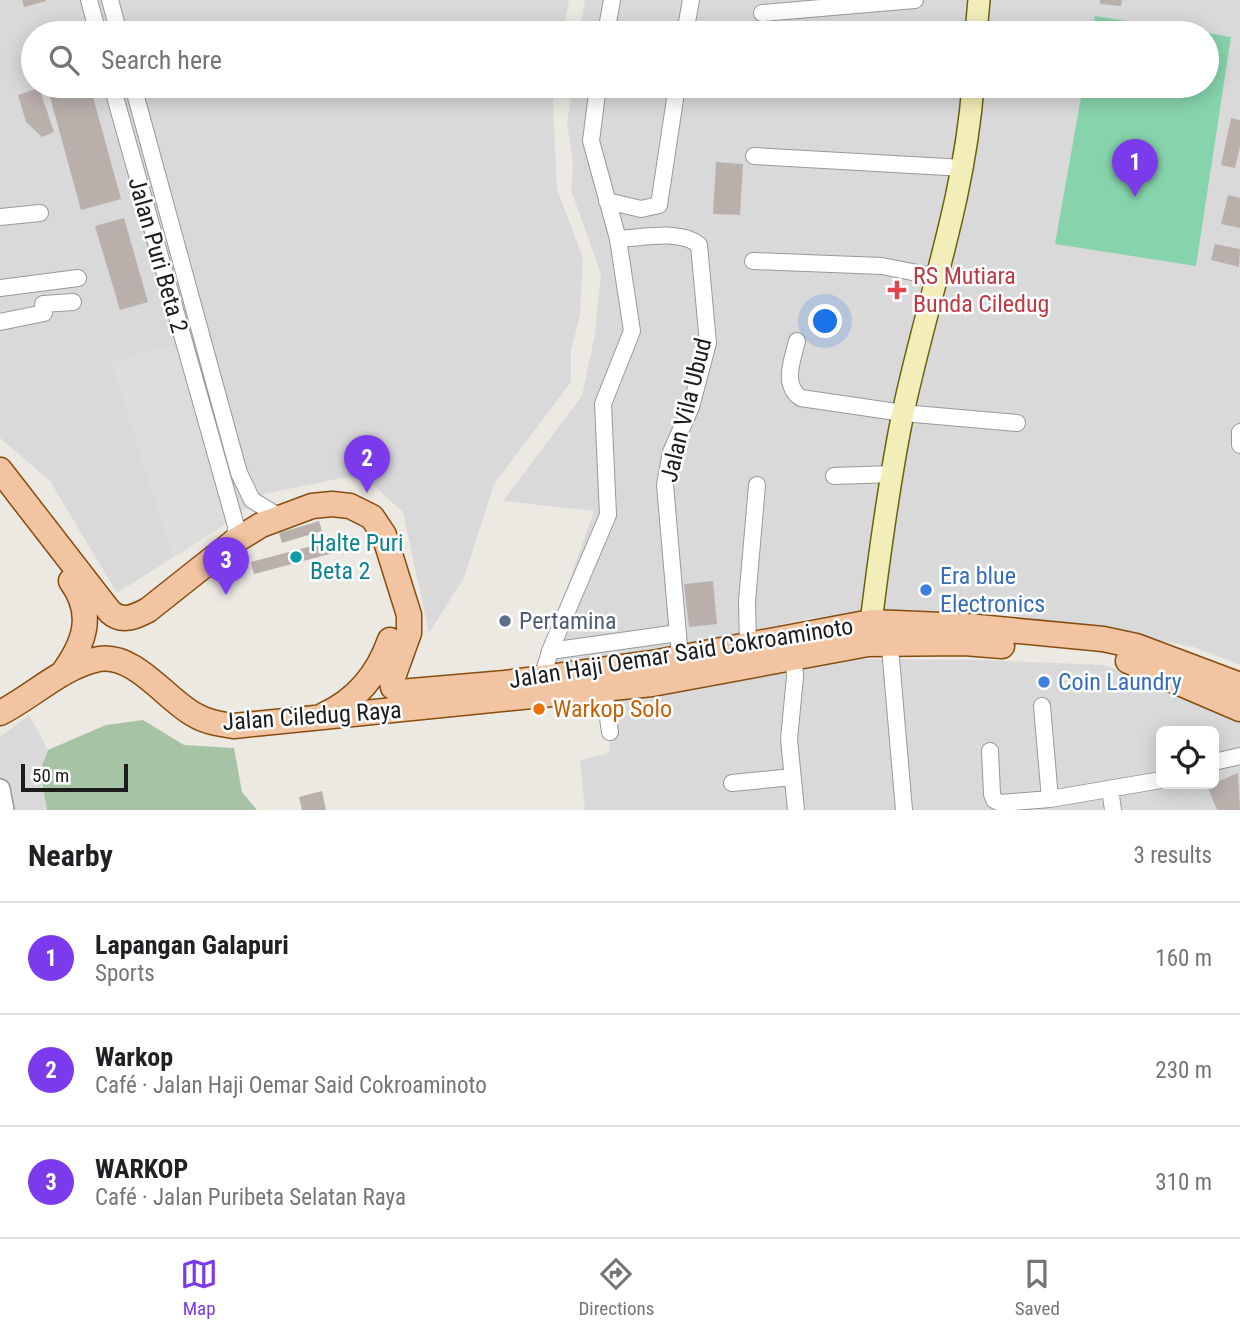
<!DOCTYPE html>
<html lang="en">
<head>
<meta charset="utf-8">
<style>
  :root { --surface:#fff; --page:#f2f2f2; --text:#202124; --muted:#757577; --line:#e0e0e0; --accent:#7c3aed }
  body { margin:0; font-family:"Roboto Condensed",sans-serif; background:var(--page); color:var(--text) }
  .controls { position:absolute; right:21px; bottom:21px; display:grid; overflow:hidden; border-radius:10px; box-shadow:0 4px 18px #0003 }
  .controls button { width:63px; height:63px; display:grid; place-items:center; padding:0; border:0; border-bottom:2px solid var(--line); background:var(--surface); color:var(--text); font:35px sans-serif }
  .scale { position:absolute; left:21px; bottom:18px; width:107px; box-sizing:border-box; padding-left:7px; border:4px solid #1c1c1c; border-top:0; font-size:19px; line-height:24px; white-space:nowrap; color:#1c1c1c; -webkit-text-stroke:5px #fff; paint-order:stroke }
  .you { position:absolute; left:826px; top:322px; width:24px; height:24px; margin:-18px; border:5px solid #fff; border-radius:50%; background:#1a73e8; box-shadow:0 0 0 10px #1a73e833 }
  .badge { display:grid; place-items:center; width:46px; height:46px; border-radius:50%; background:var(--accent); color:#fff; font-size:23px; font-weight:700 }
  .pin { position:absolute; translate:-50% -58px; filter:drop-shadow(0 2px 4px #0008) }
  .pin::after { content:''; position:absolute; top:37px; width:24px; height:21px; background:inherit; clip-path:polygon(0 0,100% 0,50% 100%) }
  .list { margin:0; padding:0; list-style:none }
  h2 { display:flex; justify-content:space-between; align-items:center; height:91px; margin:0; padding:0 28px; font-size:30px }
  h2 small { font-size:23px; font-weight:400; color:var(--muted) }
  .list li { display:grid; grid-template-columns:46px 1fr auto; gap:21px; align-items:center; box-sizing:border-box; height:112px; padding:0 28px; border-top:2px solid var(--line) }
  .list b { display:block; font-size:26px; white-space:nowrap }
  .list p { margin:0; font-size:23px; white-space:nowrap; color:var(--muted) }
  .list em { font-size:23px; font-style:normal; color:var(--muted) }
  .icon { flex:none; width:38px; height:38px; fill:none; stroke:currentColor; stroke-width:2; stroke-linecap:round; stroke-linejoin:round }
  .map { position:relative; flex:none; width:1240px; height:810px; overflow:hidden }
  .search { position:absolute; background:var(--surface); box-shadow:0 4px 18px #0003; left:21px; right:21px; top:21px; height:77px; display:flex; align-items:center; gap:18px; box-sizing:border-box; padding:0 24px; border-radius:38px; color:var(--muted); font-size:26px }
  .sheet { height:427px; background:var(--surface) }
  nav { display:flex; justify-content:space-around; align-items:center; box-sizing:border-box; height:98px; border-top:2px solid var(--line); background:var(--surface); font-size:19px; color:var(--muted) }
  nav a { display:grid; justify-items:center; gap:4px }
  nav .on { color:var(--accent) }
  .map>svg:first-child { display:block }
  .residential { fill:#dad9d9; fill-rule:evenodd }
  .cemetery { fill:#a6c3a6 }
  .pitch { fill:#87d4ac }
  .parking { fill:#dcdcdc }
  .building { fill:#b9b0ac }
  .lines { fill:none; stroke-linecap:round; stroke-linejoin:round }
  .minor-casing { stroke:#999; stroke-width:18 }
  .tertiary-casing { stroke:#999; stroke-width:22 }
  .secondary-casing { stroke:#67640f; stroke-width:24 }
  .primary-casing { stroke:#864d0e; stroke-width:27 }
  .minor { stroke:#fff; stroke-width:16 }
  .tertiary { stroke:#fff; stroke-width:19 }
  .secondary { stroke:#f3edba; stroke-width:21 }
  .primary { stroke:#f2c4a1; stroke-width:24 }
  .health-dot { fill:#e0444e; stroke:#fff; stroke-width:2.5 }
  .culture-dot { fill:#0f9aa8; stroke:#fff; stroke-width:2.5 }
  .shop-dot { fill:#3f7fe0; stroke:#fff; stroke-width:2.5 }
  .service-dot { fill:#5c6f8a; stroke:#fff; stroke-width:2.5 }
  .food-dot { fill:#e8710a; stroke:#fff; stroke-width:2.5 }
  .labels { text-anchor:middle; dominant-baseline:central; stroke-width:5; stroke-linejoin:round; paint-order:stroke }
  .street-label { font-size:24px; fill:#1c1c1c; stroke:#fff }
  .health-label { font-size:24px; fill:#be3a42; stroke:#fff; text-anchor:start }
  .culture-label { font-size:24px; fill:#0d838f; stroke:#fff; text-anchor:start }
  .shop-label { font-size:24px; fill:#366cbe; stroke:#fff; text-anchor:start }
  .service-label { font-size:24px; fill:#4e5e75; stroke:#fff; text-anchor:start }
  .food-label { font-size:24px; fill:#c56008; stroke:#fff; text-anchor:start }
</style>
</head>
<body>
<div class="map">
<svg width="1240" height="810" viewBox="0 0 1240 810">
  <rect width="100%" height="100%" fill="#ece8e2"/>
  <path class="residential" d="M 0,0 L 569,0 L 563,33 L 33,33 L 33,86 L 555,86 L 553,104 L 557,189 L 583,258 L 580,315 L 571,350 L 571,382 L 494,484 L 464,578 L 429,633 L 403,512 L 371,483 L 347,477 L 264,494 L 221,527 L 117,593 L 50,481 L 0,438 Z
    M 585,0 L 1240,0 L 1240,665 L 1194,647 L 990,611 L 810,618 L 693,644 L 539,666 L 594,511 L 503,501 L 582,396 L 595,334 L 601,274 L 571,190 L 573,163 L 567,122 L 573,86 L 1207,86 L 1207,33 L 580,33 Z
    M 864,659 L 982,660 L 1104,665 L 1240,714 L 1240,810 L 585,810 L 580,760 L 609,753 L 611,701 ZM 1161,731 L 1214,731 L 1214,784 L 1161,784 Z
    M 29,715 L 48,750 L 40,771 L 47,810 L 0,810 L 0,737 Z"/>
  <path class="cemetery" d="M 143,720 L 184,745 L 234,748 L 242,792 L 257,810 L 47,810 L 40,771 L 48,750 L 106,725 Z"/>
  <path class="pitch" d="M 1095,16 L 1205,33 L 1092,33 Z
    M 1207,33 L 1231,37 L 1196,266 L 1055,244 L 1083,86 L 1207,86 Z"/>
  <path class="parking" d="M 175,344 L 227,521 L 173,558 L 111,362 Z"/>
  <path class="building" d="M 22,0 L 46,0 L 46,1 L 24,7 Z
    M 1100,0 L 1122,0 L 1121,6 L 1100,4 Z
    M 47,86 L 90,86 L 121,199 L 81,210 Z
    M 39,88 L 54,132 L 42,137 L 26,122 L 18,95 Z
    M 1231,118 L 1240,120 L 1240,147 L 1235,168 L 1221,165 Z
    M 716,162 L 743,164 L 740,215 L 713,214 Z
    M 1228,195 L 1240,198 L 1240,228 L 1221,224 Z
    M 124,218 L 148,302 L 120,310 L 95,226 Z
    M 1215,244 L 1240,249 L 1239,267 L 1211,260 Z
    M 319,521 L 322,531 L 282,543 L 279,533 Z
    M 338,539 L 341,551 L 254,574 L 251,562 Z
    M 713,581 L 717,624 L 689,627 L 684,584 Z
    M 1238,773 L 1240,810 L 1217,810 L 1207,786 Z
    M 322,791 L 326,810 L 302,810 L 299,797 Z"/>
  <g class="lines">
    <g class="minor-casing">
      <path id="minor" d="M 89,0 L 98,33
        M 110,0 L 119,33
        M 762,13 L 915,0
        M 606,33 L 612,0
        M 685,33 L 691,0
        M 112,86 L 236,526 L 235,541
        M 133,86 L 239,473 L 252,500 L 280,517
        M 942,86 L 973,87
        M 754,156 L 964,168
        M 607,201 L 641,209 L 659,205 L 677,86
        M 0,217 L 40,213
        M 618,239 C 642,238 681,229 699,245 L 708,343 L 691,407 L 671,452 L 665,485 L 680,658
        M 753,261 L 882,266 L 937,277
        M 0,288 L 78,278
        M 0,322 L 44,313 L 43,304 L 73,302
        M 797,341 C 792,361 782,385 801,398 L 903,413 L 1017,423
        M 1240,432 L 1240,445
        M 834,476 L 893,474
        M 889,636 L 904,810
        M 748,646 L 747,601 L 757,485
        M 550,651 L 678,633
        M 794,658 L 795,677 L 789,739 L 796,810
        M 540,685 L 550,651 L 608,515 L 603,404 L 632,331 L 618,239 L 591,141 L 598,86
        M 604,690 L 610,732
        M 1042,706 L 1050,799
        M 990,751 L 992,794 L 994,800 L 1001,803 L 1050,799 L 1161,780
        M 1214,762 L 1240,756
        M 732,783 L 793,777
        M 1110,789 L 1113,810"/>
    </g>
    <g class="tertiary-casing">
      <path id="tertiary" d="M 0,789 L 4,810"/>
    </g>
    <g class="secondary-casing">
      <path id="secondary" d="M 976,33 L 979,0
        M 869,639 C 878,564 888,487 903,413 C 927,300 964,202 973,86"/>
    </g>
    <g class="primary-casing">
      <path id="primary" d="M 0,470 L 110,612 C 122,623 135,617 148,610 L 235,541 L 261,525 L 312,506 L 332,504 L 350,506 L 372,517 L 384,535 L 409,615 L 409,633 L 392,680 L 393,687 L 400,692 L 505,683 L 652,663 L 871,622 L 967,626 L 1103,639 L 1136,646 L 1240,685
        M 1128,661 L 1240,709
        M 62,674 C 85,643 95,614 71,581
        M 0,713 C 32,697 63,666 99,659 C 134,653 165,698 193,714 C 206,722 219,724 234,726 L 652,684 L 868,644 L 964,643 L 1002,646
        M 324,715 C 357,700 378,674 390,640"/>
    </g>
    <use href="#minor" class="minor"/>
    <use href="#tertiary" class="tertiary"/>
    <use href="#secondary" class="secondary"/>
    <use href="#primary" class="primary"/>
  </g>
  <path class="health-dot" d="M893.5 279.5h7v7h7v7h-7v7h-7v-7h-7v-7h7z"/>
  <circle class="culture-dot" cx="296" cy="557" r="7"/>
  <g class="shop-dot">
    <circle cx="926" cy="590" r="7"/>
    <circle cx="1044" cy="682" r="7"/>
  </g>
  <circle class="service-dot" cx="505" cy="621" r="7"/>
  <circle class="food-dot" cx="539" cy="709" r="7"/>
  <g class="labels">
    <g class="street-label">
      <text transform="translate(158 255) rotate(74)">Jalan Puri Beta 2</text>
      <text transform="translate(686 410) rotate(-76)">Jalan Vila Ubud</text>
      <text transform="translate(681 653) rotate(-9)">Jalan Haji Oemar Said Cokroaminoto</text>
      <text transform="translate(312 716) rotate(-4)">Jalan Ciledug Raya</text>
    </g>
    <g class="health-label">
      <text x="913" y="276">RS Mutiara<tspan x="913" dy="28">Bunda Ciledug</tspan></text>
    </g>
    <g class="culture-label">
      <text x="310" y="543">Halte Puri<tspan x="310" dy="28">Beta 2</tspan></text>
    </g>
    <g class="shop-label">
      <text x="940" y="576">Era blue<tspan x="940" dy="28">Electronics</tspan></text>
      <text x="1058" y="682">Coin Laundry</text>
    </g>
    <g class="service-label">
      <text x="519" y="621">Pertamina</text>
    </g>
    <g class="food-label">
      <text x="553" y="709">Warkop Solo</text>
    </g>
  </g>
</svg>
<div class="controls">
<button><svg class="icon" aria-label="locate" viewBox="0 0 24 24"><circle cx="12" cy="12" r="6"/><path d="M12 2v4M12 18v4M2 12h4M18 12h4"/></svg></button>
</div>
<div class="scale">50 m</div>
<div class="you"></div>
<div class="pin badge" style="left:1135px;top:197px">1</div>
<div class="pin badge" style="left:367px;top:493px">2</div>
<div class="pin badge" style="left:226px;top:595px">3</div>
<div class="search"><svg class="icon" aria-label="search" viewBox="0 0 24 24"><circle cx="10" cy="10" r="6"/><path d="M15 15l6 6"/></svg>Search here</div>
</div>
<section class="sheet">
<h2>Nearby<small>3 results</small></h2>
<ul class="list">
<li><span class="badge">1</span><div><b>Lapangan Galapuri</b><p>Sports</p></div><em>160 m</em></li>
<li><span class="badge">2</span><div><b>Warkop</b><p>Café · Jalan Haji Oemar Said Cokroaminoto</p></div><em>230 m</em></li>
<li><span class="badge">3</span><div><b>WARKOP</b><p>Café · Jalan Puribeta Selatan Raya</p></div><em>310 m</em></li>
</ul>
</section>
<nav>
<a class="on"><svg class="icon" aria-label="map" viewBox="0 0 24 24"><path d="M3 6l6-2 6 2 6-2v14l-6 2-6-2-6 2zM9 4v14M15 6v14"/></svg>Map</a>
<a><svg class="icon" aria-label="directions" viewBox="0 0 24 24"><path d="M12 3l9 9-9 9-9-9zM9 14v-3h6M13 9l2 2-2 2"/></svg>Directions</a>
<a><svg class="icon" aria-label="saved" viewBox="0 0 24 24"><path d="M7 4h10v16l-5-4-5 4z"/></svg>Saved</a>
</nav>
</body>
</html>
